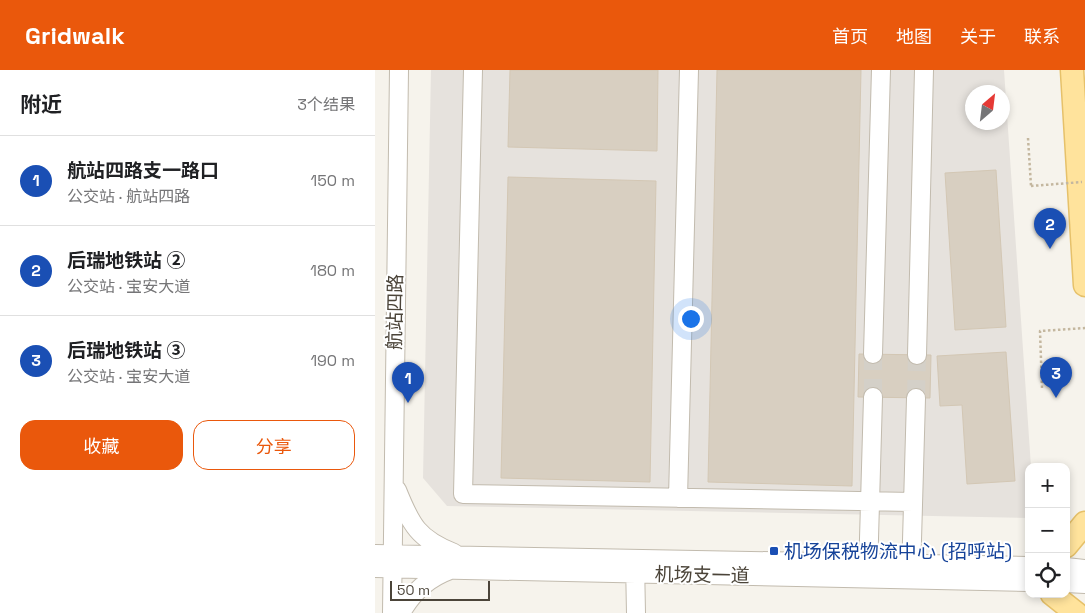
<!DOCTYPE html>
<html lang="zh">
<head>
<meta charset="utf-8">
<style>
  :root { --surface:#fff; --page:#f6f6f6; --text:#202124; --muted:#757577; --line:#e0e0e0; --accent:#ea580c }
  body { margin:0; font-family:"Space Grotesk","Noto Sans SC",sans-serif; background:var(--page); color:var(--text) }
  .controls { position:absolute; right:15px; bottom:15px; display:grid; overflow:hidden; border-radius:10px; box-shadow:0 2px 8px #0003 }
  .controls button { width:45px; height:45px; display:grid; place-items:center; padding:0; border:0; border-bottom:1px solid var(--line); background:var(--surface); color:var(--text); font:25px sans-serif }
  .compass { position:absolute; left:590px; top:15px; width:45px; height:45px; border-radius:50%; background:var(--surface); box-shadow:0 2px 8px #0003; rotate:28deg }
  .scale { position:absolute; left:15px; bottom:12px; width:100px; box-sizing:border-box; padding-left:5px; border:2px solid #4b4439; border-top:0; font-size:14px; line-height:18px; white-space:nowrap; color:#4b4439; -webkit-text-stroke:4px #fff; paint-order:stroke }
  .you { position:absolute; left:315px; top:248px; width:18px; height:18px; margin:-12px; border:4px solid #fff; border-radius:50%; background:#1a73e8; box-shadow:0 0 0 8px #1a73e833 }
  .badge { display:grid; place-items:center; width:32px; height:32px; border-radius:50%; background:var(--accent); color:#fff; font-size:16px; font-weight:700 }
  .pin { position:absolute; translate:-50% -41px; filter:drop-shadow(0 1px 2px #0008) }
  .pin::after { content:''; position:absolute; top:26px; width:18px; height:15px; background:inherit; clip-path:polygon(0 0,100% 0,50% 100%) }
  .list { margin:0; padding:0; list-style:none }
  h2 { display:flex; justify-content:space-between; align-items:center; height:65px; margin:0; padding:0 20px; font-size:21px }
  h2 small { font-size:16px; font-weight:400; color:var(--muted) }
  .list li { display:grid; grid-template-columns:32px 1fr auto; gap:15px; align-items:center; box-sizing:border-box; height:90px; padding:0 20px; border-top:1px solid var(--line) }
  .list b { display:block; font-size:19px; white-space:nowrap }
  .list p { margin:0; font-size:16px; white-space:nowrap; color:var(--muted) }
  .list em { font-size:16px; font-style:normal; color:var(--muted) }
  .actions { display:flex; gap:10px; padding:15px 20px }
  .actions a { flex:1; padding:11px 0; border:1px solid var(--accent); border-radius:15px; text-align:center; font-size:18px; color:var(--accent) }
  .actions .main { background:var(--accent); color:#fff }
  .icon { flex:none; width:28px; height:28px; fill:none; stroke:currentColor; stroke-width:2; stroke-linecap:round; stroke-linejoin:round }
  .map { position:relative; flex:none; width:710px; height:543px; overflow:hidden }
  header { display:flex; align-items:center; gap:30px; box-sizing:border-box; height:70px; padding:0 25px; background:var(--accent); color:#fff }
  header strong { font-size:24px }
  nav { display:flex; gap:28px; margin-inline-start:auto; font-size:18px }
  main { display:flex }
  aside { flex:1; background:var(--surface) }
  .map>svg:first-child { display:block }
  .industrial { fill:#e6e2dd; fill-rule:evenodd }
  .building { fill:#d8cfc1; stroke:#d3c7b4 }
  .lines { fill:none; stroke-linecap:round; stroke-linejoin:round }
  .minor-tunnel { stroke:#d4d0c8; stroke-width:18; stroke-dasharray:18 9; stroke-linecap:butt }
  .minor-casing { stroke:#c2bbae; stroke-width:20 }
  .major-casing { stroke:#e6c16a; stroke-width:25 }
  .path { stroke:#c4b79f; stroke-width:2.5; stroke-dasharray:2.5 2.5; stroke-linecap:butt }
  .minor { stroke:#fff; stroke-width:18 }
  .major { stroke:#ffe39c; stroke-width:22 }
  .path-bridge { stroke:#c4b79f; stroke-width:2.5; stroke-dasharray:2.5 2.5; stroke-linecap:butt }
  .transit-dot { fill:#1a4fb4; stroke:#fff; stroke-width:2 }
  .labels { text-anchor:middle; dominant-baseline:central; stroke-width:4; stroke-linejoin:round; paint-order:stroke }
  .street-label { font-size:19px; fill:#4b4439; stroke:#fff }
  .transit-label { font-size:19px; fill:#164399; stroke:#fff; text-anchor:start }
</style>
</head>
<body>
<header>
<strong>Gridwalk</strong>
<nav><a>首页</a><a>地图</a><a>关于</a><a>联系</a></nav>
</header>
<main>
<aside>
<h2>附近<small>3个结果</small></h2>
<ul class="list">
<li><span class="badge" style="background:#1a4fb4">1</span><div><b>航站四路支一路口</b><p>公交站 · 航站四路</p></div><em>150 m</em></li>
<li><span class="badge" style="background:#1a4fb4">2</span><div><b>后瑞地铁站 ②</b><p>公交站 · 宝安大道</p></div><em>180 m</em></li>
<li><span class="badge" style="background:#1a4fb4">3</span><div><b>后瑞地铁站 ③</b><p>公交站 · 宝安大道</p></div><em>190 m</em></li>
</ul>
<div class="actions"><a class="main">收藏</a><a>分享</a></div>
</aside>
<div class="map">
<svg width="710" height="543" viewBox="0 0 710 543">
  <rect width="100%" height="100%" fill="#f6f3ec"/>
  <path class="industrial" d="M 56,0 L 629,0 L 656,397 L 654,397 L 654,448 L 72,436 L 48,408 ZM 598,22 L 628,22 L 628,52 L 598,52 Z"/>
  <path class="building" d="M 135,0 L 283,0 L 282,81 L 133,77 Z
    M 342,0 L 486,0 L 477,416 L 333,412 Z
    M 621,100 L 631,257 L 580,260 L 570,103 Z
    M 133,107 L 281,111 L 275,412 L 126,408 Z
    M 631,282 L 640,411 L 592,414 L 587,335 L 565,336 L 562,286 Z
    M 484,284 L 556,285 L 555,328 L 483,327 Z"/>
  <g class="lines">
    <path class="minor-tunnel" d="M 498,327 L 498,284
      M 541,328 L 542,285"/>
    <g class="minor-casing">
      <path id="minor" d="M 98,0 L 88,424 L 538,432
        M 498,284 L 506,0
        M 542,285 L 549,0
        M 22,420 C 36,455 43,469 79,483
        M 303,428 L 314,0
        M 0,484 L 654,496
        M 260,492 L 261,543
        M 691,497 L 710,499
        M 0,498 L 654,512
        M 493,504 L 498,327
        M 536,506 L 541,328
        M 691,513 L 710,514
        M 17,543 L 24,0
        M 26,543 C 37,523 53,508 75,500"/>
    </g>
    <g class="major-casing">
      <path id="major" d="M 697,0 L 710,215
        M 691,476 L 710,453
        M 677,524 L 701,543"/>
    </g>
    <path class="path" d="M 653,68 L 656,116
      M 667,318 L 665,261 L 710,258"/>
    <use href="#minor" class="minor"/>
    <use href="#major" class="major"/>
    <path class="path-bridge" d="M 656,116 L 707,112"/>
  </g>
  <rect class="transit-dot" x="394" y="476" width="10" height="10" rx="2.5"/>
  <g class="labels">
    <g class="street-label">
      <text transform="translate(20 242) rotate(-89)">航站四路</text>
      <text transform="translate(327 505) rotate(1)">机场支一道</text>
    </g>
    <g class="transit-label">
      <text x="409" y="481">机场保税物流中心 (招呼站)</text>
    </g>
  </g>
</svg>
<div class="controls">
<button>+</button>
<button>−</button>
<button><svg class="icon" aria-label="locate" viewBox="0 0 24 24"><circle cx="12" cy="12" r="6"/><path d="M12 2v4M12 18v4M2 12h4M18 12h4"/></svg></button>
</div>
<svg class="compass" viewBox="-18 -18 36 36"><path d="M0-13l5 13h-10z" fill="#e53935"/><path d="M0 13l5-13h-10z" fill="#757577"/></svg>
<div class="scale">50 m</div>
<div class="you"></div>
<div class="pin badge" style="left:33px;top:333px;background:#1a4fb4">1</div>
<div class="pin badge" style="left:675px;top:179px;background:#1a4fb4">2</div>
<div class="pin badge" style="left:681px;top:328px;background:#1a4fb4">3</div>
</div>
</main>
</body>
</html>
